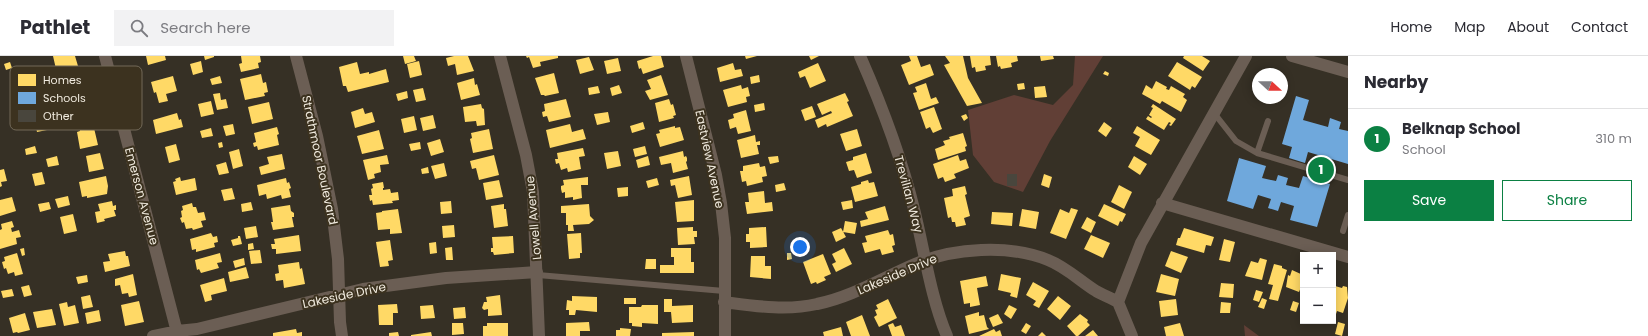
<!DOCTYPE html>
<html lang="en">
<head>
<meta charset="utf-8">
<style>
  :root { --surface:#fff; --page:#f2f2f3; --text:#2b2b33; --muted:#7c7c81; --line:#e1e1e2; --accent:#0b8043 }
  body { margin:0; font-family:Poppins,sans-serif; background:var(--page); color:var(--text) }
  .controls { position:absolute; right:12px; bottom:12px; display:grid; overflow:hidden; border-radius:0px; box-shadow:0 2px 10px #0003 }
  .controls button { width:36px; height:36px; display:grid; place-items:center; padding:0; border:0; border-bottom:1px solid var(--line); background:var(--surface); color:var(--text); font:20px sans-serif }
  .compass { position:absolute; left:1252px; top:12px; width:36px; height:36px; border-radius:50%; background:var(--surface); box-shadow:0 2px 10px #0003; rotate:111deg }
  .you { position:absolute; left:800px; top:191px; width:14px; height:14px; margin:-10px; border:3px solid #fff; border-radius:50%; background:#1a73e8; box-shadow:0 0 0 6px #1a73e833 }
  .badge { display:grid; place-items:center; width:26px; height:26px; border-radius:50%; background:var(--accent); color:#fff; font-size:13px; font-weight:700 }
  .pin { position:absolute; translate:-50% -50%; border:2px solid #fff; box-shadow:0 1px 4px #0006 }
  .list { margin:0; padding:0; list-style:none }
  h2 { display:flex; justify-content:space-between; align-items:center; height:52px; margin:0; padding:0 16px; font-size:17px }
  h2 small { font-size:13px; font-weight:400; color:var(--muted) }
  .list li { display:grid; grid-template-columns:26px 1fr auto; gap:12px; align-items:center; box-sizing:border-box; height:60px; padding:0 16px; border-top:1px solid var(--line) }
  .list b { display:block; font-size:15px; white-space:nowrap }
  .list p { margin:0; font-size:13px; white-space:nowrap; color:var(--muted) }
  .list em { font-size:13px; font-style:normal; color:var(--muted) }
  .actions { display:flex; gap:8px; padding:12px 16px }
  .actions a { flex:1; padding:9px 0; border:1px solid var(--accent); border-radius:0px; text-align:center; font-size:14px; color:var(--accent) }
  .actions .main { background:var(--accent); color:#fff }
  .icon { flex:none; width:22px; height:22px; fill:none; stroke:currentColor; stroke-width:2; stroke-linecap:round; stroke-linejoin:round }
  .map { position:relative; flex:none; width:1348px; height:280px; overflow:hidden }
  header { display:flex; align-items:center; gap:24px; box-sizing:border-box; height:56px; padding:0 20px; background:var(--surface); border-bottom:1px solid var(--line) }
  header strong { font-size:19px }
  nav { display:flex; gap:22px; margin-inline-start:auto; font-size:14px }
  .search { width:280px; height:36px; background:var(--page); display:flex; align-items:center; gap:10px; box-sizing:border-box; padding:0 14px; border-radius:0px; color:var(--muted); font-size:15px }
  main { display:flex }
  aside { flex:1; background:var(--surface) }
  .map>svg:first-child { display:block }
  .green { fill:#613f36 }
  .homes { fill:#ffd966 }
  .schools { fill:#6fa8dc }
  .building { fill:#49463d }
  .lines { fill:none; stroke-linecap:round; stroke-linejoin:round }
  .lane { stroke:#6b5e54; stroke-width:6 }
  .street { stroke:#6b5e54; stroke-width:12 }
  .labels { text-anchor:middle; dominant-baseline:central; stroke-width:4; stroke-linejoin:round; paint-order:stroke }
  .street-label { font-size:12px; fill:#f0eade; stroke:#3c321f }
  .key { fill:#3c321f; stroke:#726958; stroke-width:1 }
  .key-label { font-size:11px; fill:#f0eade }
</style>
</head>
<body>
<header>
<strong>Pathlet</strong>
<div class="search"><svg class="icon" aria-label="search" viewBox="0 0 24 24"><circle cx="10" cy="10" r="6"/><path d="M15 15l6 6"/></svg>Search here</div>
<nav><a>Home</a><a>Map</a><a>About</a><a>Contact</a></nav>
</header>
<main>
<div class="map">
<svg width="1348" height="280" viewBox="0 0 1348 280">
  <rect width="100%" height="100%" fill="#363025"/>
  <path class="green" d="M 1075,0 L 1103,0 L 1050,85 L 1023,136 L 994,126 L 973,99 L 968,54 L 1014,39 L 1053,49 L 1073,29 Z
    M 1244,269 L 1259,280 L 1245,280 Z"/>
  <path class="homes" d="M 53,0 L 75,0 L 78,10 L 62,14 L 62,11 L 56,13 Z
    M 146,0 L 165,0 L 166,4 L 148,9 Z
    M 204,0 L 214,0 L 214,1 L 205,4 Z
    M 241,0 L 260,0 L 261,6 L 258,7 L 259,12 L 241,16 L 239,8 L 242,7 Z
    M 403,0 L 414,0 L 416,5 L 405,8 Z
    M 454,0 L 468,0 L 474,15 L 457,19 L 455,8 L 448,10 L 446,2 Z
    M 526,0 L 558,0 L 558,2 L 540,6 L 541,10 L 533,12 L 529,1 L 527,2 Z
    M 653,0 L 661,0 L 664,11 L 643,18 L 641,12 L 639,13 L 637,5 Z
    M 745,0 L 757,0 L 746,3 Z
    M 809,0 L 819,0 L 811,4 Z
    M 909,0 L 917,0 L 921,11 L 930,8 L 934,19 L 909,29 L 901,9 L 911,5 Z
    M 945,0 L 963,0 L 968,22 L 982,47 L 967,50 L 944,9 L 950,7 Z
    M 970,0 L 990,0 L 991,9 L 985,10 L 986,14 L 976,16 L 975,11 L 972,12 Z
    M 996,0 L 1017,0 L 1018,5 L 1011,7 L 1012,11 L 1001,13 L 1000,10 L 998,11 Z
    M 1040,0 L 1053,0 L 1054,3 L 1041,5 Z
    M 1184,0 L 1202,0 L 1210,5 L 1203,15 L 1183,2 Z
    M 589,1 L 594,14 L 580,18 L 576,4 Z
    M 618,2 L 621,15 L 607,18 L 604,5 Z
    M 201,5 L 203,16 L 193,19 L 190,8 Z
    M 419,5 L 422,19 L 410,22 L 407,8 Z
    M 10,6 L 12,12 L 6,14 L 4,8 Z
    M 357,6 L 360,18 L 369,16 L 369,18 L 386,13 L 389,26 L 348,36 L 346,30 L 343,30 L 339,11 Z
    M 1177,6 L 1202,21 L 1195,32 L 1192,30 L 1190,34 L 1168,20 Z
    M 733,7 L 735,14 L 741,13 L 743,20 L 720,26 L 717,12 Z
    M 818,7 L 826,25 L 810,32 L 805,20 L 800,22 L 798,16 Z
    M 1105,15 L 1109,17 L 1108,20 L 1103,18 Z
    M 554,17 L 559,37 L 545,40 L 544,39 L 541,39 L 535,22 Z
    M 261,18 L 263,27 L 266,26 L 268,36 L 264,37 L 265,40 L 245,44 L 240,23 Z
    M 661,19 L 668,39 L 650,44 L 645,35 L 651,33 L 647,24 Z
    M 759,19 L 760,26 L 751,28 L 750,21 Z
    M 173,20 L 177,35 L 166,38 L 168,45 L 159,47 L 156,36 L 154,37 L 151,26 Z
    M 220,20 L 222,27 L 212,29 L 210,23 Z
    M 474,22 L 475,29 L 477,28 L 480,39 L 461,44 L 457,27 Z
    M 1156,25 L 1167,31 L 1166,33 L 1169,34 L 1171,30 L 1185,38 L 1183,41 L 1187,44 L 1181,56 L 1162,45 L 1160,48 L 1142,38 L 1146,29 L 1152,33 Z
    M 926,27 L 931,43 L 936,41 L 939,47 L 919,54 L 913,37 L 917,36 L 915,31 Z
    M 1024,27 L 1025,33 L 1018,34 L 1017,28 Z
    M 619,29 L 622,37 L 612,40 L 610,32 Z
    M 741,29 L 742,33 L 748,31 L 750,40 L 746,41 L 747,46 L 728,51 L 723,34 Z
    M 598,30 L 600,37 L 589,39 L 588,32 Z
    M 1045,30 L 1047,41 L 1035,42 L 1034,31 Z
    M 423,32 L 426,44 L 416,46 L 413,34 Z
    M 407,35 L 408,42 L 398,45 L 396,38 Z
    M 220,37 L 221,44 L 226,43 L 228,52 L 217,54 L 213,38 Z
    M 845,37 L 849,45 L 847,46 L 853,60 L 827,71 L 826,68 L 818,72 L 815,64 L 832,57 L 831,55 L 822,59 L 817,48 Z
    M 566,43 L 571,61 L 549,66 L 547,60 L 543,61 L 542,56 L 545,55 L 544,48 Z
    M 669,43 L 671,49 L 673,48 L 676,59 L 673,60 L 674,62 L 659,66 L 655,47 Z
    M 211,45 L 214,58 L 201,61 L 198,48 Z
    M 269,46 L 273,63 L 252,68 L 248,51 Z
    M 764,47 L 765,54 L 755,56 L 754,49 Z
    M 481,48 L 482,52 L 484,53 L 485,69 L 477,70 L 476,65 L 465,66 L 463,51 Z
    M 1153,48 L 1176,63 L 1171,70 L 1169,69 L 1171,67 L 1169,66 L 1164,74 L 1146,63 L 1148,60 L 1151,62 L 1152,61 L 1149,59 L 1153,52 L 1151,51 Z
    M 812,50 L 816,61 L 805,65 L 801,54 Z
    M 934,51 L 942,73 L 933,77 L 930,71 L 926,73 L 920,56 Z
    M 363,52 L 365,58 L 372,56 L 375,66 L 355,72 L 351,56 Z
    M 746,54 L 751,75 L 738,78 L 736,71 L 730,73 L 728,64 L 734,62 L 733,58 Z
    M 608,56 L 610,66 L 597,69 L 594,58 Z
    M 177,57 L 179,64 L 181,63 L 183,71 L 156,78 L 153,64 Z
    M 966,58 L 968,62 L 964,65 L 961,60 Z
    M 433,59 L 436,72 L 423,75 L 420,62 Z
    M 414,60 L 417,74 L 404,77 L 401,63 Z
    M 46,65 L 47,74 L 37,76 L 35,67 Z
    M 91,66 L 92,72 L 94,72 L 98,89 L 80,93 L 77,76 L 80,75 L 79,68 Z
    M 643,66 L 645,73 L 632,77 L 630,70 Z
    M 1104,66 L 1112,72 L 1106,81 L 1098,75 Z
    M 233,68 L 235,78 L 226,80 L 223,70 Z
    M 570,68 L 572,76 L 583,73 L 586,83 L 550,92 L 546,74 Z
    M 675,70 L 675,72 L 680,71 L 684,84 L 660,91 L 656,78 L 660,77 L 659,74 Z
    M 1137,70 L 1160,84 L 1151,99 L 1135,90 L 1140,81 L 1133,77 Z
    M 277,71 L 279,78 L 277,79 L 279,89 L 258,94 L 257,90 L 254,91 L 253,87 L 256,86 L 254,77 Z
    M 211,72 L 213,80 L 202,82 L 200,75 Z
    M 489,73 L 493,93 L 473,97 L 470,83 L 472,82 L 471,77 Z
    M 857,73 L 862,90 L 846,95 L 840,78 Z
    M 379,74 L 384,93 L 362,98 L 357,80 Z
    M 963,77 L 967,90 L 965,91 L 966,95 L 938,104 L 935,93 L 945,89 L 943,85 L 950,83 L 949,81 Z
    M 755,79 L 756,86 L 760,85 L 760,89 L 757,89 L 759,98 L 741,102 L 737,84 Z
    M 440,83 L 444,96 L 431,100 L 427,87 Z
    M 222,86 L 223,91 L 219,92 L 218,87 Z
    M 420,86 L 421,93 L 411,95 L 409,88 Z
    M 176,88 L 180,104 L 169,107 L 165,91 Z
    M 35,90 L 37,97 L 26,99 L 25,93 Z
    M 645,90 L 647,98 L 635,101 L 633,93 Z
    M 583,92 L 585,100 L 579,101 L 581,113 L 568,116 L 567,112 L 561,114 L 559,107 L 556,108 L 555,103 L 558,103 L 557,97 Z
    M 239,93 L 243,110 L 233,113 L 229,96 Z
    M 618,95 L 621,110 L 607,113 L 604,97 Z
    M 683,95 L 684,101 L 686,100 L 687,102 L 687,105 L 686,106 L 688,113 L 673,117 L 671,107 L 661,109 L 659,101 Z
    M 100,97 L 104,113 L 89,116 L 86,100 Z
    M 866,97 L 872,117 L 857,122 L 854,114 L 849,115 L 846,106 L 853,104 L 853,101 Z
    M 282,98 L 285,113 L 261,119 L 259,111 L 269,108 L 267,101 Z
    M 387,99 L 389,108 L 380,109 L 381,116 L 374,118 L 375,122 L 368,124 L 363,104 Z
    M 494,99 L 499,119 L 479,124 L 476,112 L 472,113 L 470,105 Z
    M 958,99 L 960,105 L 966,103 L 969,112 L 954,118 L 956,122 L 945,126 L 943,121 L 938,123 L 933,108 Z
    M 57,100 L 59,109 L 48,111 L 46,103 Z
    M 648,100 L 650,109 L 638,112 L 636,104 Z
    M 778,100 L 779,106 L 770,108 L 768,101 Z
    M 1134,100 L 1147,108 L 1140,119 L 1128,111 Z
    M 226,106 L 229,117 L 219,119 L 216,109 Z
    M 444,107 L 447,120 L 435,123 L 431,110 Z
    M 759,107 L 760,111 L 765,110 L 767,120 L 762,121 L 763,126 L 747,130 L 746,125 L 742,126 L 740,115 L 743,115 L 743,110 Z
    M 428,111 L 429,117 L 422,118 L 421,113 Z
    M 4,113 L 7,125 L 1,126 L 2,130 L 0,131 L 0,114 Z
    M 42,116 L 45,128 L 35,130 L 32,118 Z
    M 1044,118 L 1052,121 L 1049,132 L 1041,129 Z
    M 106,120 L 108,130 L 107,138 L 87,142 L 87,140 L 82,141 L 79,126 Z
    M 689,120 L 692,139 L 678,142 L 675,129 L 671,130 L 670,124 Z
    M 180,121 L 181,125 L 195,122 L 197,134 L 176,139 L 173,126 L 176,125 L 175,123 Z
    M 588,121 L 588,129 L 581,129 L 582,142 L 573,144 L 573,141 L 565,142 L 565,136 L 562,137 L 561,133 L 561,130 L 564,129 L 563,124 Z
    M 286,122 L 287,127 L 289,126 L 291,132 L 289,133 L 291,141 L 282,143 L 281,139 L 267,143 L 266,138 L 259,140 L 257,129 Z
    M 657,122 L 659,129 L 648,132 L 646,125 Z
    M 499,124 L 503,141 L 486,144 L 483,127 Z
    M 868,124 L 869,127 L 874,126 L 878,140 L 855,146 L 851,131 L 861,128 L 861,126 Z
    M 383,126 L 384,132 L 383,132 L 383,134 L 390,133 L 391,137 L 398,136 L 399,144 L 392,145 L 393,147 L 373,149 L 372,144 L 370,145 L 369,139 L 372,139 L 371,133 L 373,132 L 372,128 Z
    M 784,127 L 786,134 L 776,136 L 775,129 Z
    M 1119,129 L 1132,136 L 1124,153 L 1111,146 Z
    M 965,130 L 967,138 L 965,139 L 970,160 L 964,162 L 966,169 L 956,171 L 955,166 L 952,166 L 951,161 L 948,162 L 944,142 L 953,140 L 952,133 Z
    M 628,131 L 628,140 L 618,141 L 617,132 Z
    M 232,132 L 235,143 L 224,145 L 221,134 Z
    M 764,135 L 765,147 L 772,146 L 773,155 L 747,158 L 745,146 L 749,146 L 748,137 Z
    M 68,140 L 70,149 L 58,152 L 55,143 Z
    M 12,141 L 16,155 L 0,160 L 0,144 Z
    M 694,144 L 694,165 L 677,166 L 675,146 Z
    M 852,144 L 853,152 L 843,154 L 841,146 Z
    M 112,145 L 113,150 L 116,149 L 116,154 L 114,154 L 116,160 L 104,163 L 105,165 L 97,167 L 95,156 L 100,155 L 98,148 Z
    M 451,145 L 452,157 L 441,158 L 440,146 Z
    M 49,146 L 51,153 L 40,156 L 38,148 Z
    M 251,146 L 253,154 L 242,156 L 241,148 Z
    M 192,147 L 193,151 L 196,151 L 198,157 L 204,156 L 206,164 L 201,165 L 203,171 L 193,174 L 192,172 L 186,173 L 184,166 L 182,167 L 180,162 L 182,161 L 181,155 L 183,154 L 182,150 Z
    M 504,148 L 504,153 L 506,153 L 508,170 L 494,172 L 491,150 Z
    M 589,148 L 590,160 L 594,164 L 589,168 L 573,169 L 574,175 L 568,175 L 568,169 L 566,169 L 566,157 L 561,157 L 561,150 Z
    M 1104,148 L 1126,158 L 1122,166 L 1120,165 L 1118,170 L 1098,160 Z
    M 290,149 L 291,155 L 294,157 L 294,161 L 292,161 L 294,171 L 273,174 L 271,166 L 273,166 L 271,152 Z
    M 885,150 L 889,164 L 861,171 L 860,165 L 868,163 L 865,156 Z
    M 1071,152 L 1078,154 L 1066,183 L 1050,177 L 1060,153 L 1069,157 Z
    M 398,153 L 402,177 L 390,178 L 390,173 L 378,174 L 376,157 L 382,156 L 382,155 Z
    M 1022,153 L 1039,156 L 1036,173 L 1019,170 Z
    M 992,156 L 1013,157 L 1012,170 L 991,168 Z
    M 73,158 L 77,175 L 64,178 L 60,161 Z
    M 1087,161 L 1096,166 L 1091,177 L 1081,172 Z
    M 12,165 L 14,171 L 11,172 L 12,176 L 19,174 L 21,181 L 16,182 L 17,188 L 0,193 L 0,174 L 2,173 L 1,168 Z
    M 845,165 L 857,167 L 855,178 L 843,176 Z
    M 454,169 L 455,181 L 443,182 L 442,170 Z
    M 256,170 L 258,181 L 246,183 L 244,172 Z
    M 693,171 L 693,175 L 697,175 L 697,181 L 694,181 L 695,188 L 678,189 L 677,172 Z
    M 766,171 L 767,191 L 750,192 L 750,186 L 746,186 L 746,178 L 749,178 L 749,172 Z
    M 841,172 L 846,181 L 836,186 L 832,176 Z
    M 1184,172 L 1214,181 L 1211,190 L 1206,189 L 1204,197 L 1176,189 L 1178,182 L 1180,182 Z
    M 888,174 L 890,179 L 893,178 L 895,189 L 892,190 L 894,196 L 882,199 L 880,193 L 865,197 L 862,187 L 867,186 L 865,180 Z
    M 211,177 L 213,181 L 217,180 L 218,186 L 214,187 L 215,191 L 196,196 L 196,193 L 192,194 L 190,183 Z
    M 581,177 L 582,197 L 580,197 L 580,202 L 569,203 L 567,178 Z
    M 299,179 L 301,195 L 276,198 L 276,193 L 272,193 L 271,188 L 275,188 L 274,183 Z
    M 1091,179 L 1110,187 L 1103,202 L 1084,193 Z
    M 238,180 L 240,180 L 242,188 L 233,190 L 231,184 L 238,182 Z
    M 513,180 L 514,197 L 494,199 L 493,196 L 491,196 L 491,192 L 493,192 L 492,181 Z
    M 1224,183 L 1235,186 L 1230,206 L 1219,204 Z
    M 390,184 L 393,204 L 388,205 L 389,210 L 380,211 L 376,186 Z
    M 436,186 L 437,197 L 430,198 L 429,187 Z
    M 253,187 L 254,193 L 248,194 L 248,188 Z
    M 452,191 L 453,204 L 446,204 L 445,192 Z
    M 24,192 L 25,199 L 22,200 L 20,193 Z
    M 671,192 L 691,192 L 691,206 L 694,206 L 694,217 L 660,217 L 660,209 L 674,209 L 674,201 L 671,201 Z
    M 844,192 L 852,208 L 836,216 L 832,208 L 836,206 L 832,198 Z
    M 260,194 L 262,207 L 251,208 L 249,195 Z
    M 125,195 L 126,200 L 128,200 L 130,210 L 105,216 L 103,206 L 110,205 L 108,198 Z
    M 1171,195 L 1188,201 L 1181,217 L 1165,210 Z
    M 17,197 L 23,218 L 15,220 L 14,216 L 8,218 L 6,212 L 4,213 L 2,206 L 5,205 L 4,201 Z
    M 220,197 L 222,206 L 217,207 L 219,212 L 201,217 L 199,213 L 197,214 L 195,204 Z
    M 787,197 L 791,197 L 792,203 L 787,204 Z
    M 823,198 L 831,218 L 824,221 L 826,224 L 817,228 L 816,226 L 811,228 L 803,206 Z
    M 751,200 L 765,200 L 765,210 L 771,210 L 771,223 L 750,221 Z
    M 244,202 L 245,209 L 235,212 L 233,205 Z
    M 1260,202 L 1267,204 L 1262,224 L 1245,220 L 1251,205 L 1258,207 Z
    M 646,203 L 656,203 L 656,213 L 645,213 Z
    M 299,206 L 300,213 L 302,212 L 305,228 L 284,232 L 283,224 L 276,225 L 275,218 L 279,217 L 278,209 Z
    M 1274,208 L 1282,210 L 1282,212 L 1287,214 L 1278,245 L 1269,243 L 1273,229 L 1268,228 Z
    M 246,211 L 249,222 L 230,226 L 228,216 Z
    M 1292,214 L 1303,219 L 1303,226 L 1299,236 L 1286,231 L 1288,219 L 1290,220 Z
    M 133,218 L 137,239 L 129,241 L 128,237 L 122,238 L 120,229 L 115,230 L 115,223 Z
    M 1001,218 L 1021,222 L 1017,242 L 1010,240 L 1011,237 L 998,234 Z
    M 1161,218 L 1179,223 L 1175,240 L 1156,236 Z
    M 87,219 L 88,226 L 78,228 L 76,221 Z
    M 986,220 L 988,230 L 977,232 L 980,249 L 970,251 L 970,247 L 964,248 L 960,225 Z
    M 224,222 L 227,235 L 211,239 L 212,244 L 205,246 L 200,229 Z
    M 1033,226 L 1049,235 L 1039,252 L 1033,249 L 1036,245 L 1026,239 Z
    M 1221,227 L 1234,228 L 1233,242 L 1219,241 Z
    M 29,229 L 32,239 L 24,241 L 21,231 Z
    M 1335,230 L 1342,232 L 1343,230 L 1347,231 L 1348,242 L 1343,257 L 1337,255 L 1335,261 L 1333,261 L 1333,238 Z
    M 12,233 L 14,240 L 3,242 L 1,235 Z
    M 1256,234 L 1263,236 L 1259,246 L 1253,244 Z
    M 90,239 L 93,251 L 83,253 L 81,241 Z
    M 500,239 L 502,259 L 488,260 L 488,253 L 484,254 L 482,252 L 484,246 L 487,246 L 486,241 Z
    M 572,240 L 597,241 L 597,256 L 576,254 L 575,259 L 569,259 L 569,254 L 566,254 L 567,244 L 572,245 Z
    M 1058,240 L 1071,250 L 1060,264 L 1047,253 Z
    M 624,242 L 636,242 L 636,248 L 624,248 Z
    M 1262,242 L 1267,244 L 1264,253 L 1258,251 Z
    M 664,243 L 672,243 L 672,250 L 693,249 L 693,266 L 672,267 L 671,256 L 664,256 Z
    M 888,243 L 897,262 L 879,271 L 874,261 L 877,259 L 875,254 L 878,253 L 876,249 Z
    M 1176,243 L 1178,259 L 1161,261 L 1159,245 Z
    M 139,245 L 144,266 L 125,270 L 121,249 Z
    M 1293,245 L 1299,247 L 1296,256 L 1290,254 Z
    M 67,246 L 68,251 L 75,249 L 79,267 L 64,270 L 59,248 Z
    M 1221,246 L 1231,247 L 1230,257 L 1220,257 Z
    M 397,248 L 398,257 L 393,257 L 393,269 L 379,269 L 378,249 Z
    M 433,249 L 435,262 L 421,263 L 420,250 Z
    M 642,249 L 658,249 L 658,268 L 642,267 L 642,271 L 632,270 L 632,267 L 629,267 L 629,251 L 641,251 Z
    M 1009,249 L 1017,253 L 1011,263 L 1004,258 Z
    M 465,251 L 466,262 L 454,263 L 453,252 Z
    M 52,253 L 56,269 L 37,272 L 33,256 Z
    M 99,254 L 101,265 L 87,268 L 85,257 Z
    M 979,256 L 979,260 L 984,259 L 987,271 L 989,273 L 969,278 L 965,260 Z
    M 25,257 L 30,274 L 18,277 L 17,276 L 13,277 L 9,262 Z
    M 998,258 L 1003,267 L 993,271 L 989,262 Z
    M 1080,258 L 1088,264 L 1087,266 L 1090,269 L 1078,280 L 1076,280 L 1067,270 Z
    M 862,259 L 870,280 L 851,280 L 846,266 Z
    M 589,266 L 590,275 L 580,275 L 580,280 L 566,280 L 566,267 Z
    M 1338,266 L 1345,268 L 1342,280 L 1335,278 Z
    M 452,267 L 463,267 L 464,278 L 452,279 Z
    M 487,267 L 508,267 L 508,280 L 483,280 L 483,270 L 487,270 Z
    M 893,267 L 895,271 L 901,269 L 905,280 L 892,280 L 888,269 Z
    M 1026,267 L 1031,270 L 1026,278 L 1021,275 Z
    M 1180,267 L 1184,280 L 1166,280 L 1164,271 Z
    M 841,271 L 843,280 L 824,280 L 823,276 Z
    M 620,272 L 631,273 L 630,280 L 616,280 L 616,274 L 620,274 Z
    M 296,273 L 297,277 L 302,276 L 302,280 L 273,280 L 273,277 Z
    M 994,273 L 996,276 L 1000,274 L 1002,280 L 979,280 Z
    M 1093,274 L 1098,280 L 1085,280 Z
    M 398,276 L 399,280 L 389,280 L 389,277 Z
    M 431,276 L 432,280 L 411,280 L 411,279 Z
    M 694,276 L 694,280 L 662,280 L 662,277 Z
    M 1042,276 L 1046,280 L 1038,280 Z"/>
  <path class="schools" d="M 1296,40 L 1309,44 L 1303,64 L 1328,71 L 1330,62 L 1341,66 L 1339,73 L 1348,75 L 1348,108 L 1308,96 L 1305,107 L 1289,102 L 1292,91 L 1282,88 Z
    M 1239,102 L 1266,110 L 1262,122 L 1276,125 L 1278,119 L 1288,122 L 1286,129 L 1299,132 L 1303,120 L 1330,128 L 1317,171 L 1290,164 L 1294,150 L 1281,146 L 1278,155 L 1268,152 L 1271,143 L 1258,139 L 1253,153 L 1227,145 Z"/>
  <path class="building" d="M 1007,118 L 1017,118 L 1017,130 L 1007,130 Z"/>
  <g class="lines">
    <path class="lane" d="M 1214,57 L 1236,85 L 1257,97 L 1348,124
      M 1257,97 L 1268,65
      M 1343,175 L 1348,159
      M 538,219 L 724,235"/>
    <path class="street" d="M 105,0 L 178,280
      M 296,0 L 317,80 L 332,153 L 338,203 L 340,266 L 342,280
      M 500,0 L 526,99 L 533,136 L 539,280
      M 686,0 L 716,119 L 721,147 L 725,182 L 725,280
      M 860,0 C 882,50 901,100 914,153 C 924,193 931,243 947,280
      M 1292,0 L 1348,16
      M 1162,147 L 1348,201
      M 724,246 C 755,250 786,255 817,248 C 852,241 882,222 915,208 C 953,192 1009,188 1048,204 C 1066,211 1080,225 1096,235 C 1103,239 1111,242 1118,246 L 1132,280
      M 1118,246 L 1141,187 L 1246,0
      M 153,280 L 177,275 L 197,273 L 363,233 L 446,222 L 537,216"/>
  </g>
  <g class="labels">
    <g class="street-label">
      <text transform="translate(710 103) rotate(78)">Eastview Avenue</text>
      <text transform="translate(320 104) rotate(78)">Strathmoor Boulevard</text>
      <text transform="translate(909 138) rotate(75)">Trevilian Way</text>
      <text transform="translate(142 140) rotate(75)">Emerson Avenue</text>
      <text transform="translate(533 162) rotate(-95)">Lowell Avenue</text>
      <text transform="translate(897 218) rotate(-23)">Lakeside Drive</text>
      <text transform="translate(344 239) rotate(-12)">Lakeside Drive</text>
    </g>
  </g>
  <rect x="10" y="10" width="132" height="64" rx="6" class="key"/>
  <rect x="18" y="18" width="18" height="12" fill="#ffd966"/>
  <rect x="18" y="36" width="18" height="12" fill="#6fa8dc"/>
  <rect x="18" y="54" width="18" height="12" fill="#49463d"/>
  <g class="key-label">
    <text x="43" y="28">Homes</text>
    <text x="43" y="46">Schools</text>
    <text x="43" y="64">Other</text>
  </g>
</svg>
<div class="controls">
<button>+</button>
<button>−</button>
</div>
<svg class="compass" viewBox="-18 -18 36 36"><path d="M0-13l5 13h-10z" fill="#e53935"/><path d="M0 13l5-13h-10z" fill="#7c7c81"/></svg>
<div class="you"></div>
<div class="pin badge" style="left:1321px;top:114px">1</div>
</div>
<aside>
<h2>Nearby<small></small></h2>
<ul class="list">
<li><span class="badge">1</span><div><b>Belknap School</b><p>School</p></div><em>310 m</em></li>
</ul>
<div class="actions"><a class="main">Save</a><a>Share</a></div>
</aside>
</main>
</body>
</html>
